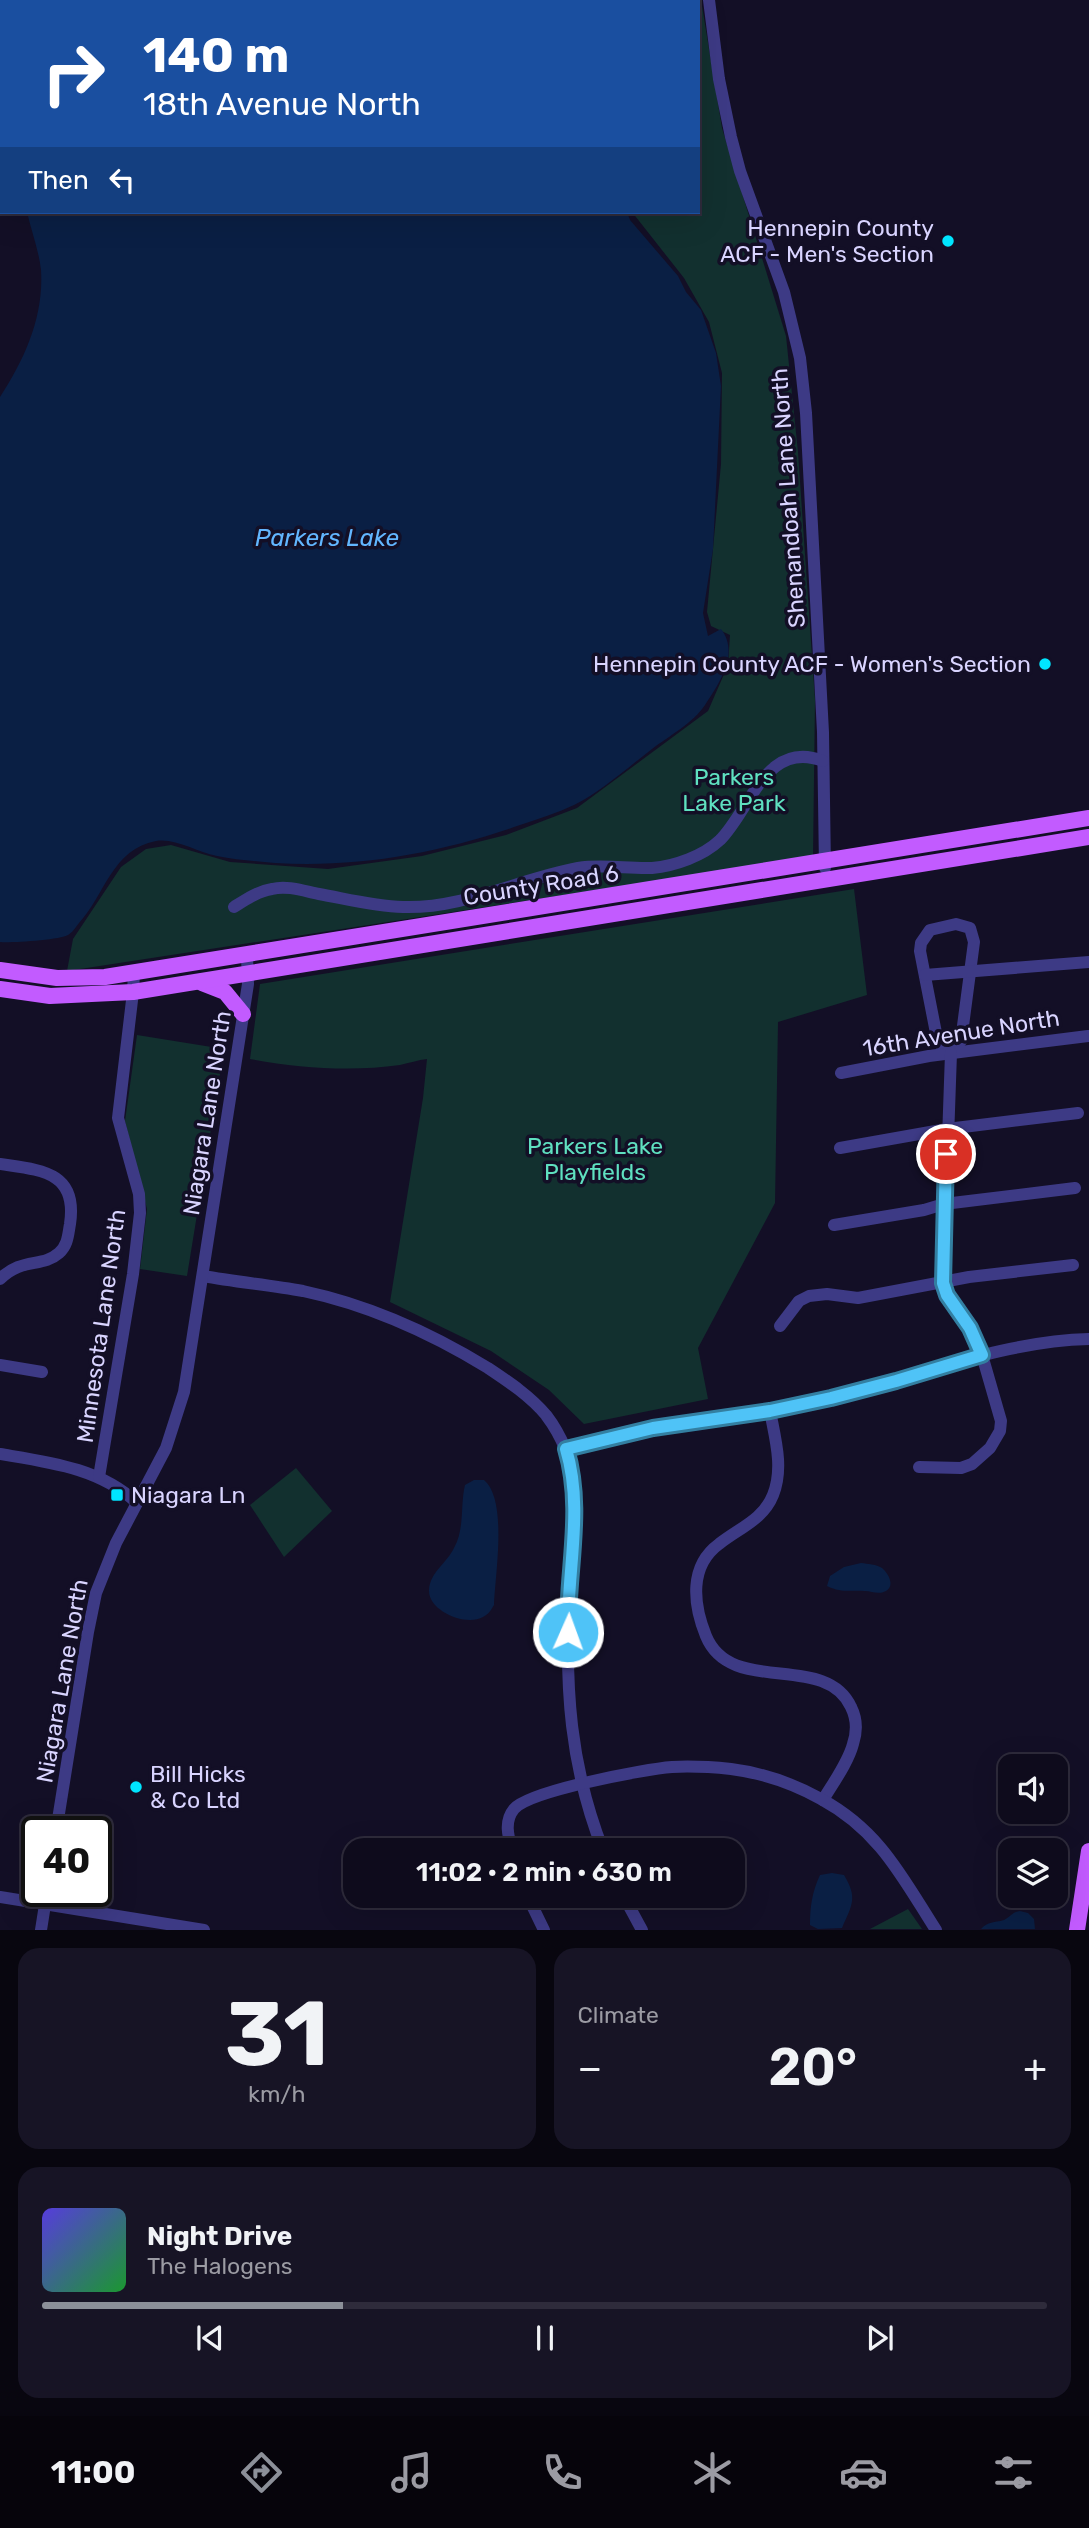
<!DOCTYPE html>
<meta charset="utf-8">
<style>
body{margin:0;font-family:Rubik,sans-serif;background:#171425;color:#f1f3f6;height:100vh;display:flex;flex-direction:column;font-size:26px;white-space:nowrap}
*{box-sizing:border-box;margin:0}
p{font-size:23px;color:#9b9ba3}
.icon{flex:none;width:38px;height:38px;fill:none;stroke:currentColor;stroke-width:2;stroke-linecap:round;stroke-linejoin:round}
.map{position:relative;height:1930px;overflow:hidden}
.panel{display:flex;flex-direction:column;gap:18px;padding:18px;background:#08060f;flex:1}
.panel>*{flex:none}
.hud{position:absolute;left:0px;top:0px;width:700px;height:214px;box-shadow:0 7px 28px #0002,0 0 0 2px #2e2b3b;background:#1a4fa0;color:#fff;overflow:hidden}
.fabs{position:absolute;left:998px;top:1754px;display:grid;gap:14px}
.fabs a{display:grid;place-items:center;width:70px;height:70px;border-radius:14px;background:#0e0b1c;box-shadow:0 7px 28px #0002,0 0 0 2px #2e2b3b;font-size:35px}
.speed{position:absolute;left:21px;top:1816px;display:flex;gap:14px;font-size:35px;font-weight:700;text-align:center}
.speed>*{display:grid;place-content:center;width:91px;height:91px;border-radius:50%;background:#0e0b1c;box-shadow:0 7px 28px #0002,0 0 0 2px #2e2b3b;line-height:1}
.speed .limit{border:4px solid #111;border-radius:10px;background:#fff;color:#111}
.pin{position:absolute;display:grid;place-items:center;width:60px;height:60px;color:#fff;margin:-30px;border:4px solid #fff;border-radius:50%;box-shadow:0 2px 7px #0007}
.me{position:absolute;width:77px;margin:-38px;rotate:2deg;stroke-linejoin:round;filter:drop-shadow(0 0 5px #0008)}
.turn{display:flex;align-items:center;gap:24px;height:147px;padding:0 28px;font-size:32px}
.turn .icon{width:91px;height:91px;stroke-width:2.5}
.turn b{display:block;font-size:49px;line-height:60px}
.then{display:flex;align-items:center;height:66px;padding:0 28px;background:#0003;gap:14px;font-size:26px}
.big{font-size:52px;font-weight:600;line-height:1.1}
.panel .tile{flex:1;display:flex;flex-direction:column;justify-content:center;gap:10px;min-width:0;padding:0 24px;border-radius:21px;background:#171425}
.panel .dial{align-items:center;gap:0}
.dial b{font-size:91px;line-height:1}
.song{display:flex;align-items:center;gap:21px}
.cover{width:84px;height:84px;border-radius:10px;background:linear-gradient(135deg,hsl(250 70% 55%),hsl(130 70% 35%))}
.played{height:7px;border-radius:4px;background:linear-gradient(90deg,#8c9099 30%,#2e2b3b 30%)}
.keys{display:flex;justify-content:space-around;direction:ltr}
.heat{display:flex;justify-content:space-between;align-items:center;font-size:38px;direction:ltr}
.panel .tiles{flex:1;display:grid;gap:18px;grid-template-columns:1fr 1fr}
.tile:last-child{grid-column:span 2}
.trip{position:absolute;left:343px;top:1838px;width:402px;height:70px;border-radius:21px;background:#0e0b1c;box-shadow:0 7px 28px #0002,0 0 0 2px #2e2b3b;font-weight:600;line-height:70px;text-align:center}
.dock{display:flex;height:112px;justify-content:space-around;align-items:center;background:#06040b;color:#9b9ba3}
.dock .icon{width:49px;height:49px}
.dock .on{color:#8c9099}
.dock b{font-size:32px;color:#f1f3f6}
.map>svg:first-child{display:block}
.green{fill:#12302f}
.water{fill:#0a1f44}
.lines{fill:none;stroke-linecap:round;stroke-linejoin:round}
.minor{stroke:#3d3a85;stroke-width:12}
.major{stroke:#c25bff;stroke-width:16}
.route-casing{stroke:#337fa1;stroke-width:18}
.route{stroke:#4fc3f7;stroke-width:12}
.poi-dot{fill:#00e5ff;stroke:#130f26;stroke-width:2.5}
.labels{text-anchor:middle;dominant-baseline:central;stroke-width:7;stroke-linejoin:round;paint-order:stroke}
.poi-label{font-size:23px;fill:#d9d4ff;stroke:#130f26;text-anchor:end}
.street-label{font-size:23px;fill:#d9d4ff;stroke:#130f26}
.park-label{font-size:23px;fill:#5fe0c0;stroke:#130f26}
.water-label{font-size:24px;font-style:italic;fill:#62b6ff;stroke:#130f26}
</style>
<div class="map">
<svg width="1089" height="1930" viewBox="0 0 1089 1930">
<rect width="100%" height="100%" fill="#130f26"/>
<g class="green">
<polygon points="564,0 701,0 722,128 786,336 798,452 815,700 813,857 67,971 73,939 121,867 146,849 171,845 230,862 328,869 422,856 506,835 577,808 708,711 728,665 730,635 711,626 707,612 721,464 722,373 709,322 684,278 632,212 698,212 698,2"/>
<path d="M854 889 867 995 778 1022 775 1203 698 1348 708 1399 584 1424 549 1390 491 1351 390 1302 423 1098 427 1059C418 1060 409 1063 400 1065 351 1072 298 1068 250 1059L260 984Z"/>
<polygon points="137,1035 224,1049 187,1276 140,1269 147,1209 125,1121"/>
<polygon points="296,1468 332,1511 284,1557 250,1505"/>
<polygon points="908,1909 922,1929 870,1929"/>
</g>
<g class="water">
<polygon points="66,0 565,0 566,2 65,2"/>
<path d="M27 212H627L630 220 678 276 686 292 701 310 716 353 721 386 713 549 703 613 708 636 721 629C740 653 719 684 705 705 693 723 669 736 652 749 627 768 602 791 574 805 557 813 538 819 520 825 441 853 358 868 275 863 255 861 236 860 217 856 196 852 176 838 156 841 112 849 105 895 79 923 76 927 72 933 68 935 60 940 10 943 0 942V397C25 359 44 316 41 270 39 251 31 230 27 212Z"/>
<path d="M474 1480H484C508 1500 495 1575 494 1605 491 1610 489 1614 483 1617 466 1627 428 1611 429 1590 430 1572 447 1563 454 1548 465 1528 460 1506 465 1485Z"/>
<path d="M861 1563C868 1564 876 1564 882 1568 889 1574 895 1586 886 1591 878 1595 872 1591 865 1591 850 1590 841 1593 827 1586L830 1576 844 1567Z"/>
<path d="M832 1873 844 1875C858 1898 852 1905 842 1928L818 1929 810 1925C810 1907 812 1892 820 1875Z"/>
<path d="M1020 1911 1028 1913 1034 1919 1035 1929H981C988 1921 994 1923 1004 1920 1011 1917 1012 1912 1020 1911Z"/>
</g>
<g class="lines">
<g class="minor">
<polyline points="709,0 719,79 731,137 740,171 784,292 800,358 806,413 823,732 825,868"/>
<path d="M234 907C245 900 258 891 272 889 287 885 304 891 319 894 347 899 374 906 403 907 463 909 519 879 578 868 603 864 628 869 652 868 675 866 703 856 720 840 751 809 766 739 823 761"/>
<polygon points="956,924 970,928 974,942 961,1041 951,1053 944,1050 937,1038 920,951 921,943 930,930"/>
<polyline points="925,975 1089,962"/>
<polyline points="841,1073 929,1056 1088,1036"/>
<polyline points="840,1148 947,1129 1078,1113"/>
<path d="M0 1164C40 1170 78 1171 70 1224 68 1235 68 1245 59 1253 42 1268 22 1257 0 1279"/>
<polyline points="834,1225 924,1210 944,1204 1075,1188"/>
<path d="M203 1276C236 1282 270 1285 303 1291 369 1305 431 1333 488 1368 509 1382 530 1396 546 1415 562 1436 572 1462 575 1488 578 1525 571 1563 569 1599 565 1688 570 1766 603 1850"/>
<polyline points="780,1326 799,1301 809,1296 827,1294 858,1298 969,1277 1073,1265"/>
<polyline points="0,1365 42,1372"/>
<path d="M770 1411C775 1438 784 1468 773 1495 763 1520 739 1528 719 1544 689 1566 693 1604 706 1636 731 1697 825 1651 851 1707 857 1719 857 1732 853 1744 848 1763 833 1783 823 1800"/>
<path d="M566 1449C653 1426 743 1419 831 1398 917 1378 1000 1341 1089 1339"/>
<path d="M0 1454C48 1462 100 1468 137 1503"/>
<polyline points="919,1467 961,1468 972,1464 990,1448 1000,1431 1001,1421 982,1355 970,1328 947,1295 943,1283 951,1053"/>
<polyline points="99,1477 133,1274 140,1213 139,1194 118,1118 133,992 134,973"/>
<polyline points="56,1832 88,1632 96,1593 116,1543 166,1448 184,1392 248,984 247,956"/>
<path d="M512 1850C508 1836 504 1821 514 1809 529 1791 645 1769 672 1767 691 1766 711 1767 731 1769 762 1773 794 1784 821 1799 880 1831 902 1877 936 1930"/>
<polyline points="527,1895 544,1930"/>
<polyline points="623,1895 642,1930"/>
<polyline points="0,1897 204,1930"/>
<polyline points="41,1930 47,1892"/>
</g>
<g class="major">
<polyline points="0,970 57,978 105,977 1089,818"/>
<polyline points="202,983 225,992 243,1014"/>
<polyline points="0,989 50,996 133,992 1089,837"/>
<polyline points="1077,1930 1089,1851"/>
</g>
</g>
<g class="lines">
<defs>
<path id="route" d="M568 1632C567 1570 584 1509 566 1449L653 1428 770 1411 831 1398 896 1381 982 1355 970 1328 947 1295 943 1283 946 1154"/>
</defs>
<use href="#route" class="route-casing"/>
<use href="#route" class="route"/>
</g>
<g class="poi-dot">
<circle cx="948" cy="241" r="7"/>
<circle cx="1045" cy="664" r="7"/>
<rect x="110" y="1488" width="14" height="14" rx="3.5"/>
<circle cx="136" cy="1787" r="7"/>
</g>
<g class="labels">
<g class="poi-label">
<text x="934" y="228">Hennepin County<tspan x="934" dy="26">ACF - Men's Section</tspan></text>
<text x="1031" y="664">Hennepin County ACF - Women's Section</text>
<text x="131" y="1495" text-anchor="start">Niagara Ln</text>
<text x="150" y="1774" text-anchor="start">Bill Hicks<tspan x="150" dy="26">&amp; Co Ltd</tspan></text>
</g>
<g class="street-label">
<text transform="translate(788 498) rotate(-94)">Shenandoah Lane North</text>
<text transform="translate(541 885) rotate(-9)">County Road 6</text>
<text transform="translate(961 1033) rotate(-9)">16th Avenue North</text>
<text transform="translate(207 1113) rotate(-81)">Niagara Lane North</text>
<text transform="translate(101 1326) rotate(-82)">Minnesota Lane North</text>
<text transform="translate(62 1681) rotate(-80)">Niagara Lane North</text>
</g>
<g class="park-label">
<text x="734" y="777">Parkers<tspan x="734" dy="26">Lake Park</tspan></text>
<text x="595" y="1146">Parkers Lake<tspan x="595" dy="26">Playfields</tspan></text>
</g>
<g class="water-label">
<text x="327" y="538">Parkers Lake</text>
</g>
</g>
</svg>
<div class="fabs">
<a><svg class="icon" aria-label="sound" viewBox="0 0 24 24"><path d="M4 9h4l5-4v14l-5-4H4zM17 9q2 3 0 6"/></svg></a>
<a><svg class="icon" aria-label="layers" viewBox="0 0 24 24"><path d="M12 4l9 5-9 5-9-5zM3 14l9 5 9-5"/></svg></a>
</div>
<div class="speed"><div class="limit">40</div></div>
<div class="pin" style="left:946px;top:1154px;background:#d93025"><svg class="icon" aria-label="arrive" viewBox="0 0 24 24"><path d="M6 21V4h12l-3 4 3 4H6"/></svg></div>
<svg class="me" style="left:568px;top:1632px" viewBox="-20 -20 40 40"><circle r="17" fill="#4fc3f7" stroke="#fff" stroke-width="3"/><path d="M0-11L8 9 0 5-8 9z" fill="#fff"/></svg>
<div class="trip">11:02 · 2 min · 630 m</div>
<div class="hud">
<div class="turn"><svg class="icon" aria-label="right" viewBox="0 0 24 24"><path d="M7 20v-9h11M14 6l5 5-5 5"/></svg><div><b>140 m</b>18th Avenue North</div></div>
<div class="then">Then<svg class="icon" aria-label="left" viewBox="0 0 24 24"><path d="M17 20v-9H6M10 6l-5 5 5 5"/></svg></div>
</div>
</div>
<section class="panel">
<div class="tiles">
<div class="tile dial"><b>31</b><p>km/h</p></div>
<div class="tile"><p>Climate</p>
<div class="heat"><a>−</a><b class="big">20°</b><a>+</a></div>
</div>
<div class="tile">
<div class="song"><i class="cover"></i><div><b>Night Drive</b><p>The Halogens</p></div></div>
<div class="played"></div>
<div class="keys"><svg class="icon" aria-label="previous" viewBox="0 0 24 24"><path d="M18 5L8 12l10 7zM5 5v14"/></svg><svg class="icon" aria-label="pause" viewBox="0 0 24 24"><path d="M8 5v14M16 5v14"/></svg><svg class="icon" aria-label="next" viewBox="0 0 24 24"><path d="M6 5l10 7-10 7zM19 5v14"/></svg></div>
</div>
</div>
</section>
<nav class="dock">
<b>11:00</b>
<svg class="icon on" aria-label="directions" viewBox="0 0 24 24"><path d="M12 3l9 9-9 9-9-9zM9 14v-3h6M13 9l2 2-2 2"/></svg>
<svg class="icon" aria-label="music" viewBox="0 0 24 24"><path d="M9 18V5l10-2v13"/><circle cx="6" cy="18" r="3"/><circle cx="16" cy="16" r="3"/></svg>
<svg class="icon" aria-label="phone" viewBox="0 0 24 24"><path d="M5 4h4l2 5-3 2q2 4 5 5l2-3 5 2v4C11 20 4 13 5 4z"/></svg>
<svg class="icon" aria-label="climate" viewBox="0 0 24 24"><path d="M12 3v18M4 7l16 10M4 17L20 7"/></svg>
<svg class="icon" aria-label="car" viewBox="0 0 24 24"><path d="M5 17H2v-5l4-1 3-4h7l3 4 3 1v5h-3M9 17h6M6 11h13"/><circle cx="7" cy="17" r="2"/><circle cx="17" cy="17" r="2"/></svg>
<svg class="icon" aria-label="filters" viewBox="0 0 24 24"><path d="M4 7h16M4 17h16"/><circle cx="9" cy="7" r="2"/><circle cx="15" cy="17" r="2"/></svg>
</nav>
